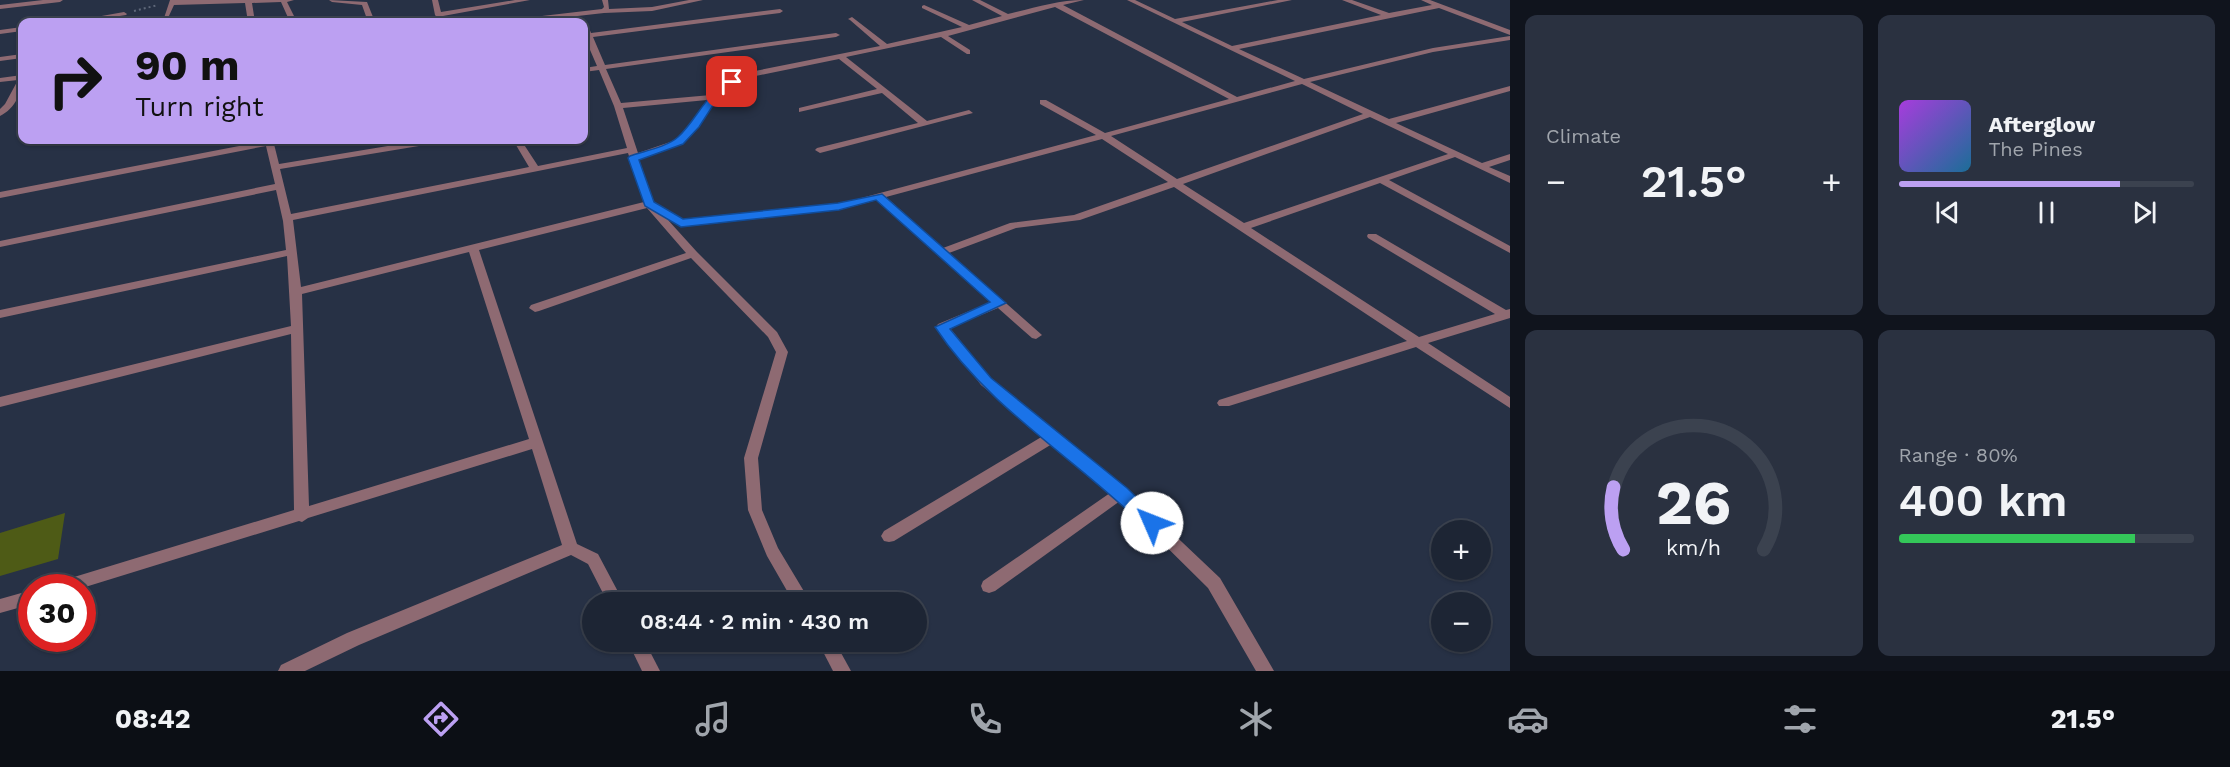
<!DOCTYPE html>
<meta charset="utf-8">
<style>
body{margin:0;font-family:"Work Sans",sans-serif;background:#2a3140;color:#f1f3f6;height:100vh;display:flex;flex-direction:column;font-size:22px;white-space:nowrap}
*{box-sizing:border-box;margin:0}
p{font-size:20px;color:#a0a5ac}
.icon{flex:none;width:33px;height:33px;fill:none;stroke:currentColor;stroke-width:2;stroke-linecap:round;stroke-linejoin:round}
.map{position:relative;flex:1;overflow:hidden}
.panel{display:flex;flex-direction:column;gap:15px;padding:15px;background:#10141d;width:720px}
.panel>*{flex:none}
.top-card{position:absolute;left:18px;top:18px;width:570px;height:126px;border-radius:12px;box-shadow:0 2px 4px #0004,0 0 0 2px #3b424f;background:#bca0f2;color:#111;overflow:hidden}
.buttons{position:absolute;left:1431px;top:520px;display:grid;gap:12px}
.buttons a{display:grid;place-items:center;width:60px;height:60px;border-radius:50%;background:#1d2534;box-shadow:0 2px 4px #0004,0 0 0 2px #3b424f;font-size:30px}
.speed{position:absolute;left:18px;top:574px;display:flex;gap:12px;font-size:30px;font-weight:700;text-align:center}
.speed>*{display:grid;place-content:center;width:78px;height:78px;border-radius:50%;background:#1d2534;box-shadow:0 2px 4px #0004,0 0 0 2px #3b424f;line-height:1}
.speed .limit{border:9px solid #d22;background:#fff;color:#111}
.pin{position:absolute;display:grid;place-items:center;width:51px;height:51px;color:#fff;margin:-26px;border-radius:12px;box-shadow:0 3px 9px #0006}
.me{position:absolute;width:66px;margin:-33px;rotate:314deg;stroke-linejoin:round;filter:drop-shadow(0 0 4px #0008)}
.turn{display:flex;align-items:center;gap:21px;height:126px;padding:0 18px;font-size:27px}
.turn .icon{width:78px;height:78px;stroke-width:2.5}
.turn b{display:block;font-size:42px;line-height:51px}
.big{font-size:45px;font-weight:600;line-height:1.1}
.panel .tile{flex:1;display:flex;flex-direction:column;justify-content:center;gap:9px;min-width:0;padding:0 21px;border-radius:12px;background:#2a3140}
.panel .dial{align-items:center;gap:0}
.dial svg{height:156px;overflow:visible;fill:none;stroke:#3b424f;stroke-width:7;stroke-linecap:round;text-anchor:middle}
.dial text{fill:#f1f3f6;stroke:none}
.song{display:flex;align-items:center;gap:18px}
.cover{width:72px;height:72px;border-radius:9px;background:linear-gradient(135deg,hsl(280 70% 55%),hsl(200 70% 35%))}
.played{height:6px;border-radius:3px;background:linear-gradient(90deg,#bca0f2 75%,#3b424f 75%)}
.keys{display:flex;justify-content:space-around;direction:ltr}
.heat{display:flex;justify-content:space-between;align-items:center;font-size:33px;direction:ltr}
.charge{height:9px;border-radius:4px;background:linear-gradient(90deg,#34c759 80%,#3b424f 0)}
.panel .tiles{flex:1;display:grid;gap:15px;grid-template-columns:repeat(2,1fr)}
.trip{position:absolute;left:582px;top:592px;width:345px;height:60px;border-radius:30px;background:#1d2534;box-shadow:0 2px 4px #0004,0 0 0 2px #3b424f;font-weight:600;line-height:60px;text-align:center}
.menu{display:flex;height:96px;justify-content:space-around;align-items:center;background:#0c0f15;color:#a0a5ac}
.menu .icon{width:42px;height:42px}
.menu .active{color:#bca0f2}
.menu b{font-size:27px;color:#f1f3f6}
main{display:flex;flex:1;min-height:0}
.map>svg:first-child{display:block}
.green{fill:#4e5b16}
.lines{fill:none;stroke-linecap:round;stroke-linejoin:round}
.path{stroke:#5f687a;stroke-width:2;stroke-dasharray:2 3;stroke-linecap:butt}
.minor{fill:#8e6a72;fill-rule:evenodd}
.route{fill:#1a73e8;stroke:#114b97;stroke-width:1.5}
</style>
<main>
<div class="map">
<svg width="1510" height="671" viewBox="0 0 1510 671">
<rect width="100%" height="100%" fill="#273145"/>
<polygon class="green" points="65,513 58,559 0,576 0,533"/>
<g class="lines">
<polyline class="path" points="134,11 158,5"/>
<g class="minor">
<polygon points="43,0 63,0 60,2 0,9 0,5"/>
<polygon points="170,0 294,0 287,2 297,22 290,22 281,2 252,3 255,22 248,22 245,3 174,5 168,18 164,18"/>
<polygon points="329,0 367,2 375,22 368,22 362,5 332,2"/>
<polygon points="432,0 438,0 441,12 515,0 530,0 443,16 447,22 441,22 435,15"/>
<polygon points="602,0 608,0 609,9 652,7 689,0 703,0 652,11 604,13 542,20 539,18 542,16 602,9 604,7"/>
<path d="M972 0H980L1008 14C1034 8 1058 0 1084 0L1063 5 1237 97 1295 81 1127 0H1135L1175 19 1278 0H1292L1182 22 1232 46 1381 15 1342 0H1352L1389 13 1432 5 1421 0H1430L1510 30V35L1439 8 1239 49 1304 79 1433 48 1510 36V40L1433 52 1310 82 1389 119 1510 86V91L1396 123 1482 163 1510 154V160L1489 167 1510 176V183L1455 157 1389 180 1510 246V253L1380 183 1251 228 1419 337 1495 314 1368 238 1367 236 1368 234H1376L1506 310 1510 309V318L1428 343 1510 397V408L1416 347 1229 406H1219L1217 403 1219 400 1407 341 1174 187 1080 220 1016 228 949 253 1042 335 1036 339 1032 338 998 308 950 328 991 379 1126 489 1220 578 1274 671H1256L1208 588 1120 501 995 591 989 593 983 591 981 586 983 581 1110 493 1052 444 894 541 889 542 884 541 881 536 884 531 1043 436 981 385 936 327 938 324 991 302 877 200 839 210 681 226 668 220 697 252 777 332 788 352 758 458 762 510 778 548 811 603H794L767 556 748 510 744 458 776 352 768 337 691 258 539 311 535 312 529 308 531 305 686 253 647 208 479 250 577 544 598 554 624 603H608L588 564 571 555 359 645 305 671H278L281 665 347 633 562 545 532 449 308 518 302 522 299 521 82 588H53L55 583 61 581 294 510 291 334 0 407V397L291 326 287 256 0 318V310L286 250 283 221 276 190 0 247V241L275 184 266 146 0 198V192L265 141V140H273L279 164 424 140H441L437 143 280 169 291 214 529 167 513 140H521L538 166 627 148 614 106 599 70 584 72V68L597 66 584 36V23H587L591 33 780 9 783 11 780 13 593 37 605 65 836 33 840 35 836 37 606 69 621 103 711 95 745 73 880 46 850 20 848 19 852 17 887 44 962 27 922 8V6L924 5 969 25 1002 16ZM1055 7 1229 99 1105 133 1046 100H1040V104L1096 135 839 204 683 220 653 202 639 159 682 144 698 127 716 99 751 77 839 59 877 89 799 108V112L882 93 918 123 817 148 815 150 820 153 973 113 969 110 927 121 846 57 941 37 967 54H970V50L948 36ZM1302 84 1363 114 1177 179 1111 136ZM707 100 692 123 676 140 638 153 623 108ZM1370 117 1448 154 1244 223 1183 184ZM1102 139 1168 182 1074 215 1010 223 943 248 886 197ZM628 153 644 202 301 287 293 220ZM469 252 529 439 309 506 302 294Z"/>
<polygon points="124,12 127,14 126,15 82,22 68,22"/>
<polygon points="22,27 22,31 0,34 0,30"/>
<polygon points="22,54 22,58 0,61 0,57"/>
<path d="M22 75C24 90 15 109 0 116V109L5 104 18 80 0 82V78Z"/>
<polygon points="32,590 32,604 0,613 0,599"/>
<polygon points="628,642 645,642 660,671 642,671"/>
<polygon points="818,642 835,642 851,671 833,671"/>
</g>
</g>
<path class="route" d="M732 80 737 82 735 84 717 99 699 127 683 144 639 160 654 202 683 219 838 203 882 194 1006 303 950 329 991 378 1127 488 1158 518 1161 523 1158 528H1146C1078 460 989 409 935 327L990 302 876 200 839 210 681 227 645 206 628 158 630 156C644 151 667 147 678 137 697 120 707 90 732 80Z"/>
</svg>
<div class="buttons">
<a>+</a>
<a>−</a>
</div>
<div class="speed"><div class="limit">30</div></div>
<div class="pin" style="left:732px;top:82px;background:#d93025"><svg class="icon" aria-label="arrive" viewBox="0 0 24 24"><path d="M6 21V4h12l-3 4 3 4H6"/></svg></div>
<svg class="me" style="left:1152px;top:523px" viewBox="-20 -20 40 40"><circle r="19" fill="#fff"/><path d="M0-13L10 11 0 6-10 11z" fill="#1a73e8"/></svg>
<div class="trip">08:44 · 2 min · 430 m</div>
<div class="top-card">
<div class="turn"><svg class="icon" aria-label="right" viewBox="0 0 24 24"><path d="M7 20v-9h11M14 6l5 5-5 5"/></svg><div><b>90 m</b>Turn right</div></div>
</div>
</div>
<section class="panel">
<div class="tiles">
<div class="tile"><p>Climate</p>
<div class="heat"><a>−</a><b class="big">21.5°</b><a>+</a></div>
</div>
<div class="tile">
<div class="song"><i class="cover"></i><div><b>Afterglow</b><p>The Pines</p></div></div>
<div class="played"></div>
<div class="keys"><svg class="icon" aria-label="previous" viewBox="0 0 24 24"><path d="M18 5L8 12l10 7zM5 5v14"/></svg><svg class="icon" aria-label="pause" viewBox="0 0 24 24"><path d="M8 5v14M16 5v14"/></svg><svg class="icon" aria-label="next" viewBox="0 0 24 24"><path d="M6 5l10 7-10 7zM19 5v14"/></svg></div>
</div>
<div class="tile dial"><svg viewBox="0 0 100 80">
<path d="M14 69A42 42 0 1 1 86 69"/>
<path d="M14 69A42 42 0 0 1 9 37" stroke="#bca0f2"/>
<text x="50" y="56" font-size="32" font-weight="700">26</text>
<text x="50" y="72" font-size="11">km/h</text>
</svg></div>
<div class="tile"><p>Range · 80%</p><b class="big">400 km</b><div class="charge"></div></div>
</div>
</section>
</main>
<nav class="menu">
<b>08:42</b>
<svg class="icon active" aria-label="directions" viewBox="0 0 24 24"><path d="M12 3l9 9-9 9-9-9zM9 14v-3h6M13 9l2 2-2 2"/></svg>
<svg class="icon" aria-label="music" viewBox="0 0 24 24"><path d="M9 18V5l10-2v13"/><circle cx="6" cy="18" r="3"/><circle cx="16" cy="16" r="3"/></svg>
<svg class="icon" aria-label="phone" viewBox="0 0 24 24"><path d="M5 4h4l2 5-3 2q2 4 5 5l2-3 5 2v4C11 20 4 13 5 4z"/></svg>
<svg class="icon" aria-label="climate" viewBox="0 0 24 24"><path d="M12 3v18M4 7l16 10M4 17L20 7"/></svg>
<svg class="icon" aria-label="car" viewBox="0 0 24 24"><path d="M5 17H2v-5l4-1 3-4h7l3 4 3 1v5h-3M9 17h6M6 11h13"/><circle cx="7" cy="17" r="2"/><circle cx="17" cy="17" r="2"/></svg>
<svg class="icon" aria-label="filters" viewBox="0 0 24 24"><path d="M4 7h16M4 17h16"/><circle cx="9" cy="7" r="2"/><circle cx="15" cy="17" r="2"/></svg>
<b>21.5°</b>
</nav>
